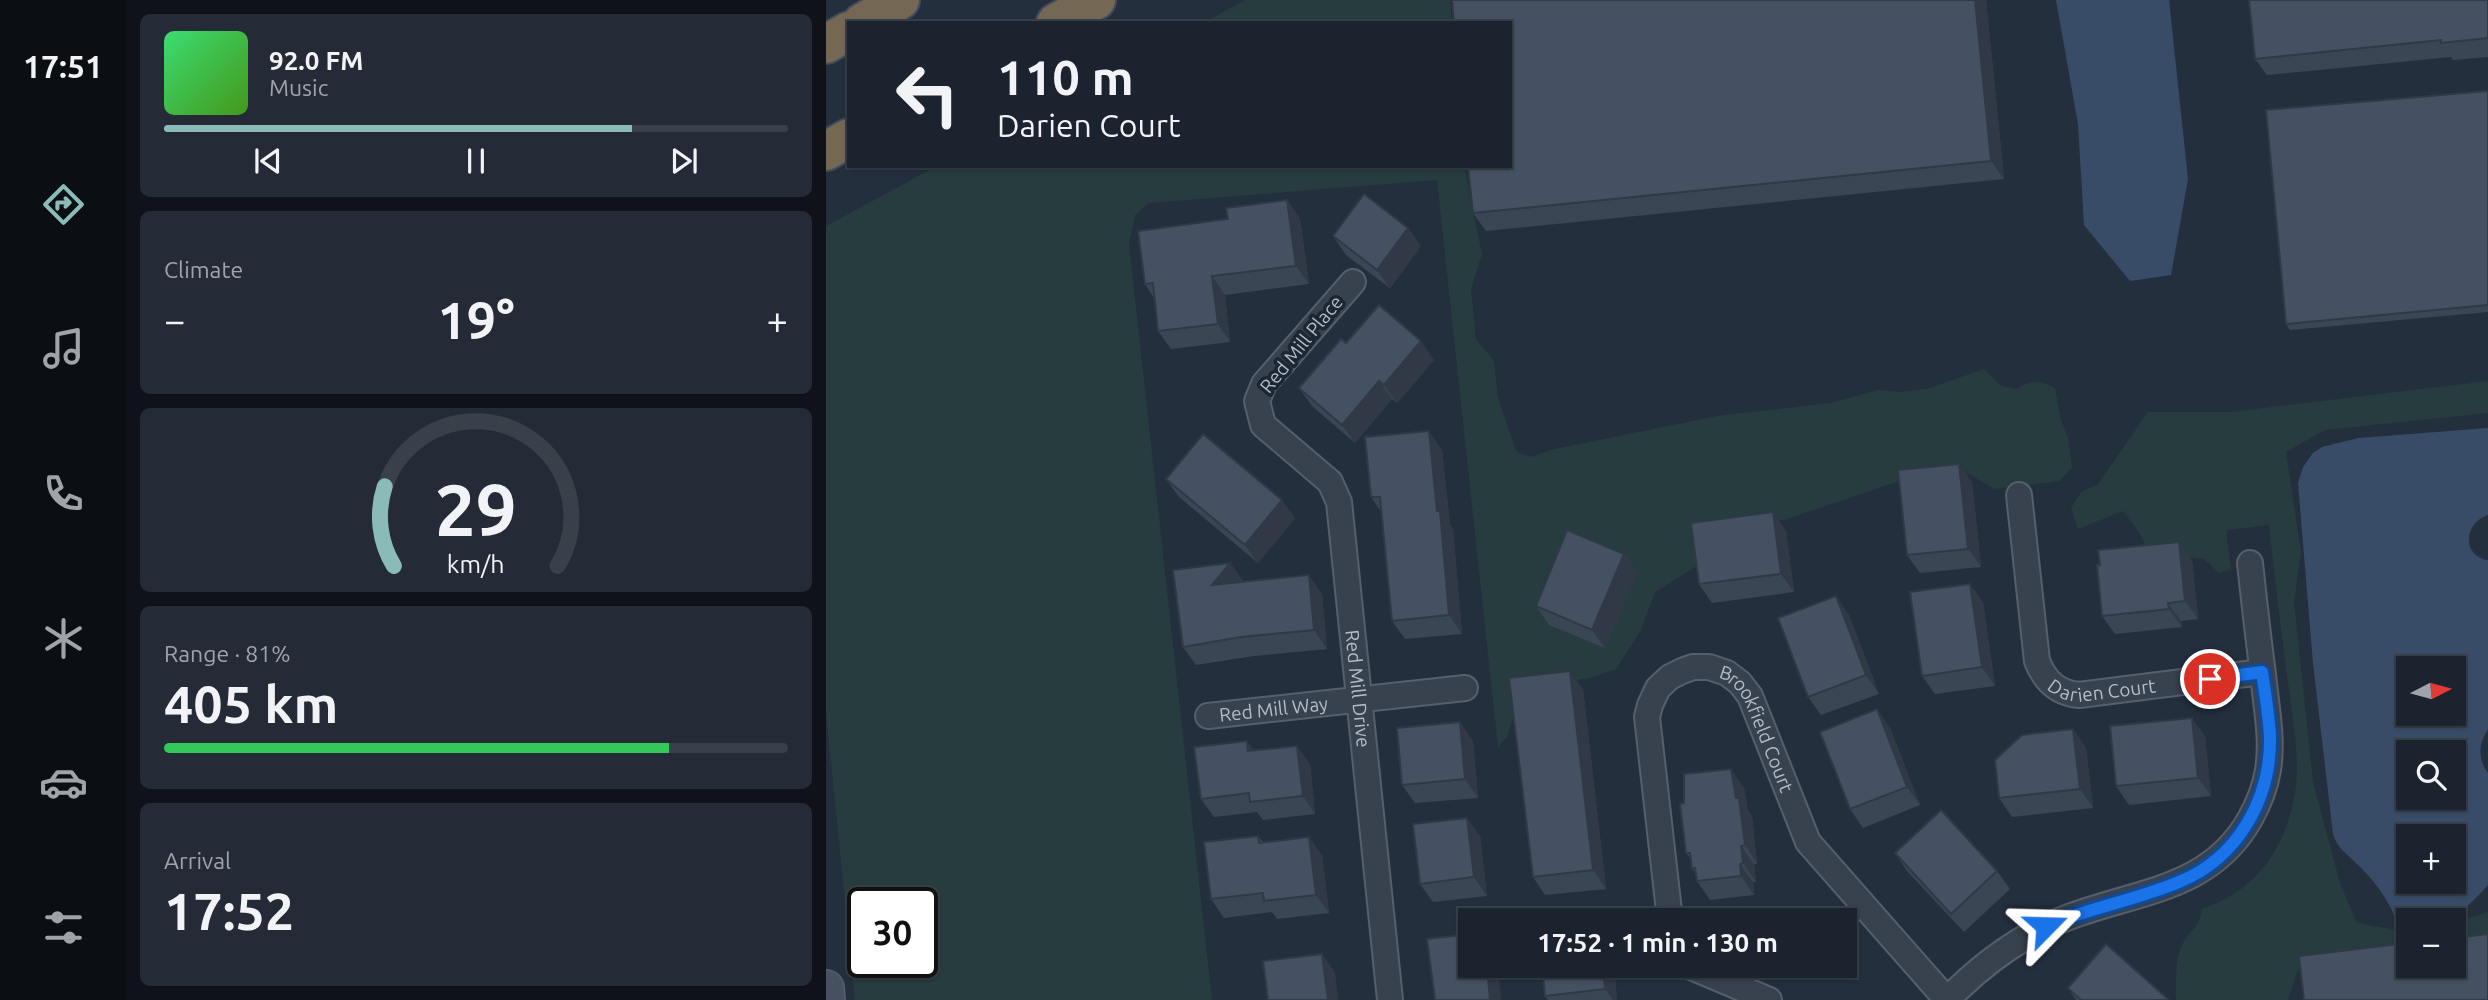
<!DOCTYPE html>
<meta charset="utf-8">
<style>
body{margin:0;font-family:Ubuntu,sans-serif;background:#242b36;color:#f1f3f6;height:100vh;display:flex;flex-direction:column;font-size:26px;white-space:nowrap}
*{box-sizing:border-box;margin:0}
p{font-size:23px;color:#a0a4aa}
.icon{flex:none;width:38px;height:38px;fill:none;stroke:currentColor;stroke-width:2;stroke-linecap:round;stroke-linejoin:round}
.map{position:relative;flex:1;overflow:hidden}
.panel{display:flex;flex-direction:column;gap:14px;padding:14px;background:#0f1319;width:700px}
.panel>*{flex:none}
.top-card{position:absolute;left:21px;top:21px;width:665px;height:147px;border-radius:0px;box-shadow:0 2px 5px #0004,0 0 0 2px #39404a;background:#1b232e;color:#f1f3f6;overflow:hidden}
.needle{width:46px;rotate:84deg}
.buttons{position:absolute;left:1570px;top:656px;display:grid;gap:14px}
.buttons a{display:grid;place-items:center;width:70px;height:70px;border-radius:0px;background:#1b232e;box-shadow:0 2px 5px #0004,0 0 0 2px #39404a;font-size:35px}
.speed{position:absolute;left:21px;top:887px;display:flex;gap:14px;font-size:35px;font-weight:700;text-align:center}
.speed>*{display:grid;place-content:center;width:91px;height:91px;border-radius:50%;background:#1b232e;box-shadow:0 2px 5px #0004,0 0 0 2px #39404a;line-height:1}
.speed .limit{border:4px solid #111;border-radius:10px;background:#fff;color:#111}
.pin{position:absolute;display:grid;place-items:center;width:60px;height:60px;color:#fff;margin:-30px;border:4px solid #fff;border-radius:50%;box-shadow:0 2px 7px #0007}
.me{position:absolute;width:77px;margin:-38px;rotate:68deg;stroke-linejoin:round;filter:drop-shadow(0 0 5px #0008)}
.turn{display:flex;align-items:center;gap:24px;height:147px;padding:0 35px;font-size:32px}
.turn .icon{width:91px;height:91px;stroke-width:2.5}
.turn b{display:block;font-size:49px;line-height:60px}
.big{font-size:52px;font-weight:700;line-height:1.1}
.panel .widget{flex:1;display:flex;flex-direction:column;justify-content:center;gap:10px;min-width:0;padding:0 24px;border-radius:10px;background:#242b36}
.panel .dial{align-items:center;gap:0}
.dial svg{height:182px;overflow:visible;fill:none;stroke:#39404a;stroke-width:7;stroke-linecap:round;text-anchor:middle}
.dial text{fill:#f1f3f6;stroke:none}
.song{display:flex;align-items:center;gap:21px}
.cover{width:84px;height:84px;border-radius:10px;background:linear-gradient(135deg,hsl(140 70% 55%),hsl(100 70% 35%))}
.played{height:7px;border-radius:4px;background:linear-gradient(90deg,#8bbbb9 75%,#39404a 75%)}
.keys{display:flex;justify-content:space-around;direction:ltr}
.heat{display:flex;justify-content:space-between;align-items:center;font-size:38px;direction:ltr}
.charge{height:10px;border-radius:5px;background:linear-gradient(90deg,#34c759 81%,#39404a 0)}
.trip{position:absolute;left:632px;top:908px;width:399px;height:70px;border-radius:0px;background:#1b232e;box-shadow:0 2px 5px #0004,0 0 0 2px #39404a;font-weight:700;line-height:70px;text-align:center}
main{display:flex;flex:1;min-height:0}
.tab-bar{display:flex;flex-direction:column;width:126px;justify-content:space-around;align-items:center;background:#0b0e12;color:#a0a4aa}
.tab-bar .icon{width:49px;height:49px}
.tab-bar .active{color:#8bbbb9}
.tab-bar b{font-size:32px;color:#f1f3f6}
.map>svg:first-child{display:block}
.green{fill:#263c3f;fill-rule:evenodd}
.water{fill:#394c67;fill-rule:evenodd}
.lines{fill:none;stroke-linecap:round;stroke-linejoin:round}
.minor-casing{stroke:#565f6c;stroke-width:28}
.secondary-casing{stroke:#565f6c;stroke-width:38}
.motorway-casing{stroke:#434c59;stroke-width:42}
.minor{stroke:#38414e;stroke-width:24}
.secondary{stroke:#465061;stroke-width:35}
.motorway{stroke:#746855;stroke-width:38}
.wall{fill:#3b4654}
.shaded-wall{fill:#303945}
.building{fill:#455162;stroke:#303945;stroke-width:2}
.route-casing{stroke:#114b97;stroke-width:18}
.route{stroke:#1a73e8;stroke-width:12}
.labels{text-anchor:middle;dominant-baseline:central;stroke-width:7;stroke-linejoin:round;paint-order:stroke}
.street-label{font-size:19px;fill:#b4bcc9;stroke:#1d2633}
</style>
<main>
<nav class="tab-bar">
<b>17:51</b>
<svg class="icon active" aria-label="directions" viewBox="0 0 24 24"><path d="M12 3l9 9-9 9-9-9zM9 14v-3h6M13 9l2 2-2 2"/></svg>
<svg class="icon" aria-label="music" viewBox="0 0 24 24"><path d="M9 18V5l10-2v13"/><circle cx="6" cy="18" r="3"/><circle cx="16" cy="16" r="3"/></svg>
<svg class="icon" aria-label="phone" viewBox="0 0 24 24"><path d="M5 4h4l2 5-3 2q2 4 5 5l2-3 5 2v4C11 20 4 13 5 4z"/></svg>
<svg class="icon" aria-label="climate" viewBox="0 0 24 24"><path d="M12 3v18M4 7l16 10M4 17L20 7"/></svg>
<svg class="icon" aria-label="car" viewBox="0 0 24 24"><path d="M5 17H2v-5l4-1 3-4h7l3 4 3 1v5h-3M9 17h6M6 11h13"/><circle cx="7" cy="17" r="2"/><circle cx="17" cy="17" r="2"/></svg>
<svg class="icon" aria-label="filters" viewBox="0 0 24 24"><path d="M4 7h16M4 17h16"/><circle cx="9" cy="7" r="2"/><circle cx="15" cy="17" r="2"/></svg>
</nav>
<section class="panel">
<div class="widget">
<div class="song"><i class="cover"></i><div><b>92.0 FM</b><p>Music</p></div></div>
<div class="played"></div>
<div class="keys"><svg class="icon" aria-label="previous" viewBox="0 0 24 24"><path d="M18 5L8 12l10 7zM5 5v14"/></svg><svg class="icon" aria-label="pause" viewBox="0 0 24 24"><path d="M8 5v14M16 5v14"/></svg><svg class="icon" aria-label="next" viewBox="0 0 24 24"><path d="M6 5l10 7-10 7zM19 5v14"/></svg></div>
</div>
<div class="widget"><p>Climate</p>
<div class="heat"><a>−</a><b class="big">19°</b><a>+</a></div>
</div>
<div class="widget dial"><svg viewBox="0 0 100 80">
<path d="M14 69A42 42 0 1 1 86 69"/>
<path d="M14 69A42 42 0 0 1 10 34" stroke="#8bbbb9"/>
<text x="50" y="56" font-size="32" font-weight="700">29</text>
<text x="50" y="72" font-size="11">km/h</text>
</svg></div>
<div class="widget"><p>Range · 81%</p><b class="big">405 km</b><div class="charge"></div></div>
<div class="widget"><p>Arrival</p><b class="big">17:52</b></div>
</section>
<div class="map">
<svg width="1662" height="1000" viewBox="0 0 1662 1000">
<rect width="100%" height="100%" fill="#242f3e"/>
<g class="green">
<polygon points="419,0 624,0 626,23 377,23"/>
<path d="M111 166H638L656 254 645 289 650 339 668 361 672 398 690 451 705 457 724 450 891 416 1005 403 1052 390 1074 392 1101 389 1158 369 1175 386 1190 389C1204 380 1214 380 1229 388L1235 421 1242 437 1246 468 1233 481 1169 489 1130 467 1082 478 958 520 889 528 871 566 829 592 814 632 790 669 764 678 716 685 691 706 681 737 672 747 611 180 323 203 309 215 303 244 386 1000H29L0 712V226ZM37 903H96V962H37Z"/>
<path d="M1662 381V413L1499 430 1460 452 1475 552 1468 602 1487 782 1514 883 1531 923 1582 932V958L1472 970 1462 1000H1350C1350 985 1349 956 1357 943 1365 928 1372 930 1376 909 1437 889 1467 836 1471 774 1472 744 1464 699 1460 668 1454 620 1448 573 1443 525L1400 530 1405 569 1393 573 1378 559 1323 551 1312 531 1297 511 1252 529 1245 508 1255 492 1272 484 1322 412H1405Z"/>
<polygon points="1662,912 1662,946 1628,954 1628,923"/>
</g>
<g class="water">
<polygon points="1230,0 1343,0 1362,179 1345,275 1304,281 1258,225 1252,124"/>
<path d="M1662 428V515C1636 524 1637 557 1662 560V730C1652 743 1652 760 1662 773V885C1634 917 1624 920 1582 920V925L1569 918C1563 899 1545 877 1531 864 1521 854 1511 848 1507 834L1487 663 1472 483 1477 467 1487 453 1496 447 1533 438ZM1582 668H1628V714H1582ZM1582 752H1628V798H1582ZM1582 836H1628V882H1582Z"/>
</g>
<g class="lines">
<defs>
<g id="minor">
<path id="s1" d="M527 282 438 384 431 401 437 425 504 482 513 502 564 1000"/>
<path id="s2" d="M1193 495 1211 661C1219 681 1231 693 1253 695L1436 672"/>
<path id="s3" d="M382 716 639 688"/>
<path id="s4" d="M844 920 821 717 824 705 832 688 844 677 856 671 867 667H883L901 673 914 683 924 696 982 842 1121 1000"/>
<polyline points="863,966 943,1000"/>
<path d="M1121 1000C1155 965 1196 934 1243 917 1311 891 1384 890 1424 819 1433 803 1439 788 1442 770 1447 738 1440 706 1437 674 1432 637 1428 600 1424 563"/>
</g>
<polyline id="secondary" points="0,988 1,1000"/>
<g id="motorway">
<polyline points="36,23 74,0"/>
<polyline points="230,23 270,0"/>
<polyline points="0,44 23,31"/>
<polyline points="0,151 23,138"/>
</g>
</defs>
<use href="#minor" class="minor-casing"/>
<use href="#secondary" class="secondary-casing"/>
<use href="#motorway" class="motorway-casing"/>
<use href="#minor" class="minor"/>
<use href="#secondary" class="secondary"/>
<use href="#motorway" class="motorway"/>
</g>
<g class="wall">
<polygon points="1160,0 1178,179 660,231 647,213"/>
<polygon points="1662,0 1662,57 1627,60 1625,57 1441,75 1429,59"/>
<polygon points="1662,91 1662,312 1464,330 1460,324"/>
<polygon points="461,200 474,219 483,284 399,295 404,342 345,349 332,331 328,298 319,284 402,219"/>
<polygon points="582,228 595,246 564,288 520,255 507,236"/>
<polygon points="520,343 608,360 571,403 566,399 529,443 486,406 473,388"/>
<polygon points="616,450 624,525 627,529 636,634 579,639 566,621 556,513 545,497"/>
<polygon points="340,479 469,518 432,563 353,497"/>
<polygon points="1146,482 1155,567 1094,573 1081,555"/>
<polygon points="960,531 968,592 886,603 873,584"/>
<polygon points="798,554 811,572 779,648 723,625 710,606"/>
<polygon points="1366,560 1372,619 1355,621 1356,627 1289,634 1276,616"/>
<polygon points="404,563 417,581 416,582 496,594 501,649 428,656 370,665 357,647"/>
<polygon points="1157,602 1169,686 1109,694 1096,676"/>
<polygon points="1023,615 1053,694 995,715 982,697"/>
<polygon points="757,689 780,889 719,895 707,877"/>
<polygon points="1064,728 1094,805 1037,828 1024,809"/>
<polygon points="1247,729 1260,748 1267,808 1186,817 1173,798"/>
<polygon points="1379,736 1385,796 1303,805 1290,786"/>
<polygon points="647,741 652,798 589,803 576,785"/>
<polygon points="428,751 484,764 489,814 437,820 431,812 388,817 375,799"/>
<polygon points="918,788 922,811 926,816 931,864 928,864 930,882 927,882 928,895 884,900 871,881 870,874 866,869 865,859 860,853"/>
<polygon points="432,836 437,842 496,855 503,913 451,919 446,912 398,918 385,899"/>
<polygon points="654,836 661,896 607,902 594,884"/>
<polygon points="1069,853 1171,871 1184,889 1138,932 1081,871"/>
<polygon points="788,966 791,1000 722,1000 719,996"/>
<polygon points="1242,988 1343,1000 1250,1000"/>
</g>
<g class="shaded-wall">
<polygon points="1149,0 1160,0 1178,179 1165,161"/>
<polygon points="461,200 474,219 483,284 470,266"/>
<polygon points="582,228 595,246 564,288 551,270"/>
<polygon points="386,276 399,295 404,342 392,324"/>
<polygon points="595,341 608,360 571,403 558,385"/>
<polygon points="553,381 566,399 529,443 516,425"/>
<polygon points="603,431 616,450 624,525 627,529 636,634 623,615"/>
<polygon points="1133,464 1146,482 1155,567 1142,549"/>
<polygon points="456,500 469,518 432,563 419,545"/>
<polygon points="947,512 960,531 968,592 955,574"/>
<polygon points="1353,542 1366,560 1372,619 1359,601"/>
<polygon points="798,554 811,572 779,648 766,630"/>
<polygon points="404,563 417,581 399,603 386,585"/>
<polygon points="483,575 496,594 501,649 488,630"/>
<polygon points="1144,584 1157,602 1169,686 1156,667"/>
<polygon points="1010,596 1023,615 1053,694 1040,675"/>
<polygon points="1342,603 1355,621 1356,627 1343,609"/>
<polygon points="744,671 757,689 780,889 767,870"/>
<polygon points="1051,709 1064,728 1094,805 1081,787"/>
<polygon points="1366,718 1379,736 1385,796 1372,778"/>
<polygon points="634,722 647,741 652,798 639,779"/>
<polygon points="1247,729 1260,748 1267,808 1254,789"/>
<polygon points="421,741 434,759 422,751"/>
<polygon points="471,746 484,764 489,814 477,796"/>
<polygon points="905,769 918,788 922,811 926,816 931,864 919,845"/>
<polygon points="641,818 654,836 661,896 648,877"/>
<polygon points="483,837 496,855 503,913 490,895"/>
<polygon points="915,846 928,864 930,882 917,863"/>
<polygon points="914,864 927,882 928,895 915,876"/>
<polygon points="770,907 780,920 772,920"/>
<polygon points="496,954 509,972 512,1000 502,1000"/>
<polygon points="661,966 672,966 675,1000 664,1000"/>
<polygon points="777,966 788,966 791,1000 787,1000 779,989"/>
</g>
<g class="building">
<polygon points="626,0 1149,0 1165,161 647,213 642,166 684,166 684,23 628,23"/>
<polygon points="1423,0 1662,0 1662,38 1615,43 1615,40 1429,59"/>
<polygon points="1662,91 1662,305 1460,324 1440,110"/>
<polygon points="538,194 582,228 551,270 507,236"/>
<polygon points="461,200 470,266 386,276 392,324 332,331 327,283 319,284 312,231 402,219 400,208"/>
<polygon points="553,305 595,341 558,385 553,381 516,425 473,388 515,339 520,343"/>
<polygon points="603,431 611,511 614,511 623,615 566,621 554,497 545,497 539,437"/>
<polygon points="377,434 456,500 419,545 340,479"/>
<polygon points="1133,464 1142,549 1081,555 1072,470"/>
<polygon points="947,512 955,574 873,584 865,523"/>
<polygon points="741,530 798,554 766,630 710,606"/>
<polygon points="1353,542 1359,601 1342,603 1343,609 1276,616 1271,565 1274,565 1272,550"/>
<polygon points="404,563 386,585 483,575 488,630 415,637 357,647 347,570"/>
<polygon points="1144,584 1156,667 1096,676 1084,592"/>
<polygon points="1010,596 1040,675 982,697 952,618"/>
<polygon points="744,671 767,870 707,877 683,678"/>
<polygon points="1051,709 1081,787 1024,809 994,732"/>
<polygon points="1366,718 1372,778 1290,786 1284,726"/>
<polygon points="634,722 639,779 576,785 571,728"/>
<polygon points="1247,729 1254,789 1173,798 1169,760 1196,735"/>
<polygon points="421,741 422,751 471,746 477,796 424,802 423,793 375,799 368,747"/>
<polygon points="905,769 910,798 913,798 919,845 915,846 917,863 914,864 915,876 871,881 869,868 866,869 864,853 860,853 854,804 858,803 858,774"/>
<polygon points="1115,810 1171,871 1125,914 1069,853"/>
<polygon points="641,818 648,877 594,884 587,824"/>
<polygon points="432,836 433,843 483,837 490,895 438,901 437,893 385,899 378,842"/>
<polygon points="770,907 772,920 711,920 710,914"/>
<polygon points="644,934 644,966 661,966 664,1000 609,1000 601,939"/>
<polygon points="1662,934 1662,1000 1478,1000 1473,956 1582,943 1582,966 1628,966 1628,938"/>
<polygon points="1280,944 1342,999 1341,1000 1255,1000 1242,988"/>
<polygon points="496,954 502,1000 442,1000 437,961"/>
<polygon points="716,966 777,966 779,989 719,996"/>
</g>
<g class="lines">
<defs>
<path id="route" d="M1220 926C1263 908 1310 900 1353 882 1412 858 1445 799 1444 737 1443 715 1439 693 1436 672L1384 679"/>
</defs>
<use href="#route" class="route-casing"/>
<use href="#route" class="route"/>
</g>
<g class="labels">
<g class="street-label">
<text transform="translate(475 344) rotate(-51)">Red Mill Place</text>
<text stroke="none"><textPath href="#s2" startOffset="247">Darien Court</textPath></text>
<text stroke="none"><textPath href="#s1" startOffset="476">Red Mill Drive</textPath></text>
<text stroke="none"><textPath href="#s3" startOffset="66">Red Mill Way</textPath></text>
<text stroke="none"><textPath href="#s4" startOffset="376">Brookfield Court</textPath></text>
</g>
</g>
</svg>
<div class="buttons">
<a><svg class="needle" viewBox="-14 -14 28 28"><path d="M0-13l5 13h-10z" fill="#e53935"/><path d="M0 13l5-13h-10z" fill="#a0a4aa"/></svg></a>
<a><svg class="icon" aria-label="search" viewBox="0 0 24 24"><circle cx="10" cy="10" r="6"/><path d="M15 15l6 6"/></svg></a>
<a>+</a>
<a>−</a>
</div>
<div class="speed"><div class="limit">30</div></div>
<div class="pin" style="left:1384px;top:679px;background:#d93025"><svg class="icon" aria-label="arrive" viewBox="0 0 24 24"><path d="M6 21V4h12l-3 4 3 4H6"/></svg></div>
<svg class="me" style="left:1220px;top:926px" viewBox="-20 -20 40 40"><path d="M0-17L14 15 0 8-14 15z" fill="#1a73e8" stroke="#fff" stroke-width="4"/></svg>
<div class="trip">17:52 · 1 min · 130 m</div>
<div class="top-card">
<div class="turn"><svg class="icon" aria-label="left" viewBox="0 0 24 24"><path d="M17 20v-9H6M10 6l-5 5 5 5"/></svg><div><b>110 m</b>Darien Court</div></div>
</div>
</div>
</main>
